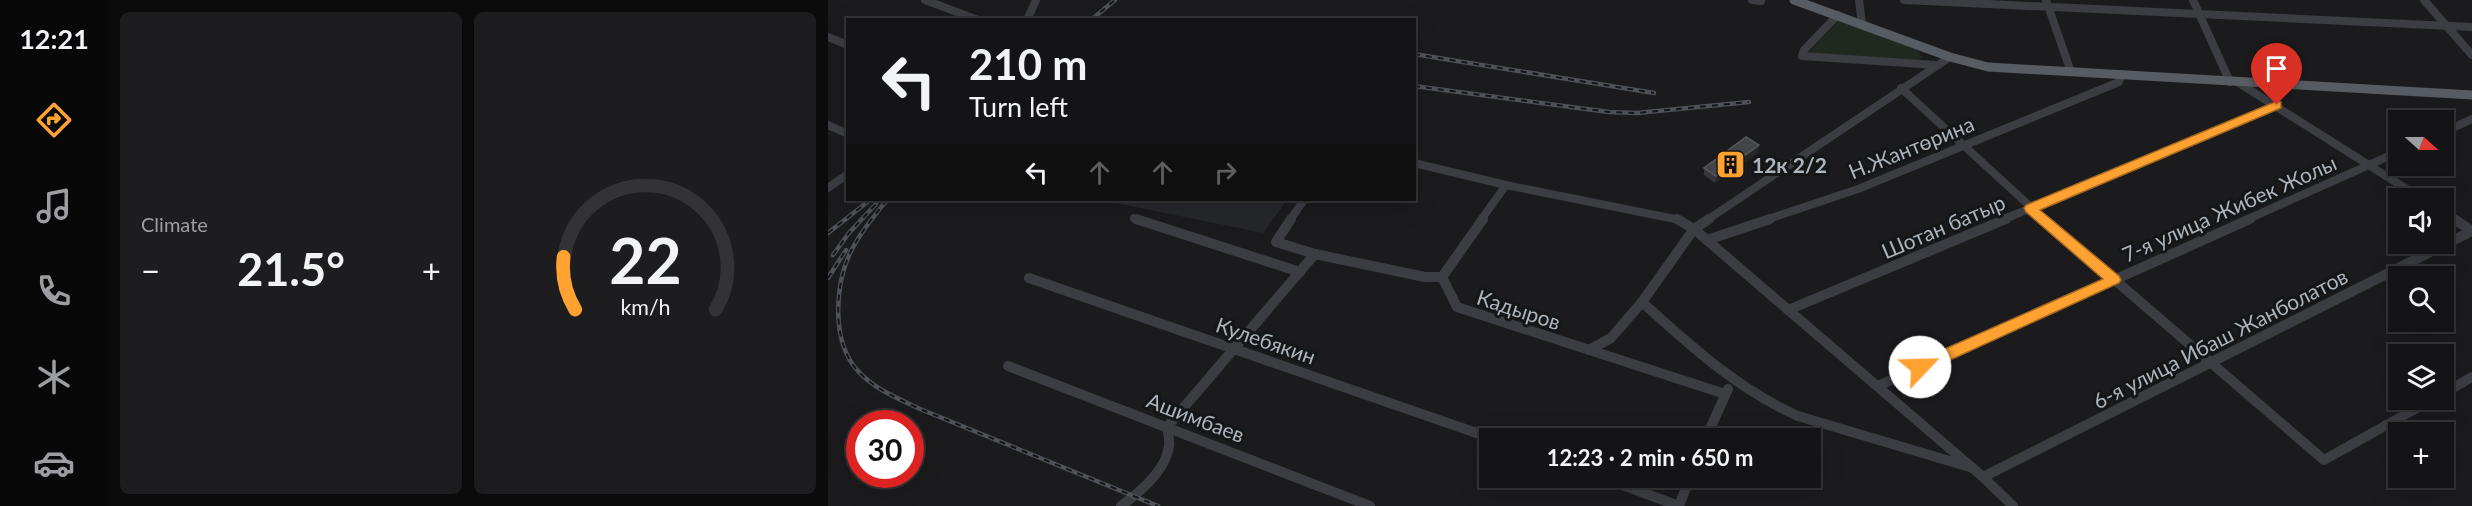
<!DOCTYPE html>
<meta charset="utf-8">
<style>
body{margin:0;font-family:Lato,sans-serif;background:#1d1d1f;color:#f1f3f6;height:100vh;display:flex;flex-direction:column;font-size:22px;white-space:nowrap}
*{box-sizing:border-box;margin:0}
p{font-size:20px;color:#9d9ea1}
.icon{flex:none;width:33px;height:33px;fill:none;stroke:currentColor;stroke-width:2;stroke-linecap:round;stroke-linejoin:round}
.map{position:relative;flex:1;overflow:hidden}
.drawer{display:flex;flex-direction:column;gap:12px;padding:12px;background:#0b0b0c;width:720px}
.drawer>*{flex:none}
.top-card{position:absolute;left:18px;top:18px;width:570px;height:183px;border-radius:0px;box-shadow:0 6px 24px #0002,0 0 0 2px #333335;background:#141416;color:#f1f3f6;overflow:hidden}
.needle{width:39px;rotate:111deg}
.buttons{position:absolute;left:1560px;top:110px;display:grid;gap:12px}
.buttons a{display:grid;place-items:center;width:66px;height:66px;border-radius:0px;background:#141416;box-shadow:0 6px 24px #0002,0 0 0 2px #333335;font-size:30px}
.speed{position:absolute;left:18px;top:410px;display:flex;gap:12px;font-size:30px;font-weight:700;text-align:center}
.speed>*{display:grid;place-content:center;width:78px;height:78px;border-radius:50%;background:#141416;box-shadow:0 6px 24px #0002,0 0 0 2px #333335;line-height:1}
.speed .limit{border:9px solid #d22;background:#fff;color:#111}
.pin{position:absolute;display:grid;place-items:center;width:51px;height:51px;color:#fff;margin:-62px -26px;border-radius:50% 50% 50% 0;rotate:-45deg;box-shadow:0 0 6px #0007}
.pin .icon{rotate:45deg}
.me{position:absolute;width:66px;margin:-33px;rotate:66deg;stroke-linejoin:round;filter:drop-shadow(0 0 4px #0008)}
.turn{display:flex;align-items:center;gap:21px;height:126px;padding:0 24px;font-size:27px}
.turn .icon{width:78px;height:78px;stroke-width:2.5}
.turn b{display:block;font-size:42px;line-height:51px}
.lanes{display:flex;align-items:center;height:57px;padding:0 24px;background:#0003;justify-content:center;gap:30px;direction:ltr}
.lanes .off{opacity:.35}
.big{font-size:45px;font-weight:700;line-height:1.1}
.drawer .tile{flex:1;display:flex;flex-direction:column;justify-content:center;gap:9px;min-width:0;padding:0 21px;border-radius:9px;background:#1d1d1f}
.drawer .dial{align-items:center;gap:0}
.dial svg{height:156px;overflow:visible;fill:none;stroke:#333335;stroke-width:7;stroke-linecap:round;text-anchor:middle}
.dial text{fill:#f1f3f6;stroke:none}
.heat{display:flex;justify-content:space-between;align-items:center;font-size:33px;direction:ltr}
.drawer .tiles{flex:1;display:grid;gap:12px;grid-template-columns:repeat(2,1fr)}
.trip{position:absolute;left:651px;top:428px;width:342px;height:60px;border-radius:0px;background:#141416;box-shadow:0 6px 24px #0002,0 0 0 2px #333335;font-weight:700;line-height:60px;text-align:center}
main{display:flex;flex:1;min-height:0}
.dock{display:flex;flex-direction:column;width:108px;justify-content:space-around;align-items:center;background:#080809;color:#9d9ea1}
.dock .icon{width:42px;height:42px}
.dock .on{color:#ffa231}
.dock b{font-size:27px;color:#f1f3f6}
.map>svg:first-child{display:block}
.built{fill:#26272a}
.green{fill:#202920}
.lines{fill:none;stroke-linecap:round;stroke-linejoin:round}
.minor-far1{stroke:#3b3d43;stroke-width:8}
.minor{stroke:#3b3d43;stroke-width:10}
.major{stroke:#575b62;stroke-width:9}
.rail-casing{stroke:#4e5258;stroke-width:4.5}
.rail{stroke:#151618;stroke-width:2;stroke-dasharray:6;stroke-linecap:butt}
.wall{fill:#37373b}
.shaded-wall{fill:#262629}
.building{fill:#434549;stroke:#54565b;stroke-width:1.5}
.route{fill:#ffa231;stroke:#a66920;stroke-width:1.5}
.labels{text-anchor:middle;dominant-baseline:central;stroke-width:6;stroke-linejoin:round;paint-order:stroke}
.street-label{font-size:21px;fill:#acb4bd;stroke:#151618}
.poi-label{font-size:21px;font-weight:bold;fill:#acb4bd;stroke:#151618;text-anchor:start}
</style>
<main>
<nav class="dock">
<b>12:21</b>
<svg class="icon on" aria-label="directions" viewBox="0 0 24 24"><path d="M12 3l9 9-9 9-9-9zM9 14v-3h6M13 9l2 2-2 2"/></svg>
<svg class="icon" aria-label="music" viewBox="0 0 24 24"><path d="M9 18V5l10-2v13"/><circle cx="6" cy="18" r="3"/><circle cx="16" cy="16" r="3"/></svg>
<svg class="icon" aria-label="phone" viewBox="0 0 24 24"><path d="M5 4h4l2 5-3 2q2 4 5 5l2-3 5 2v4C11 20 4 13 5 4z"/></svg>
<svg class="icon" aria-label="climate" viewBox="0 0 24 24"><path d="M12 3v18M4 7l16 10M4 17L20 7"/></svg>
<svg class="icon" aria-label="car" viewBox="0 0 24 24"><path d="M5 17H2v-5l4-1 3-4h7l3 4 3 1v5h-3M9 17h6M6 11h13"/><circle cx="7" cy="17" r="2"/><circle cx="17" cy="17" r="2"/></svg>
</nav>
<section class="drawer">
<div class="tiles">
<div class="tile"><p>Climate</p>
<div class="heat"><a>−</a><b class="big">21.5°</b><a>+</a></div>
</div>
<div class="tile dial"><svg viewBox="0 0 100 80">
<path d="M14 69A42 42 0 1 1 86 69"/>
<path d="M14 69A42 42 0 0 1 8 42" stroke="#ffa231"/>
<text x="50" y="56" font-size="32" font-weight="700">22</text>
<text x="50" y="72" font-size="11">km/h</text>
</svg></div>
</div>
</section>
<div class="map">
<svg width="1644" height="506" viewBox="0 0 1644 506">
<rect width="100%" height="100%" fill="#1b1b1d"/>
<polygon class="built" points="292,200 459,200 435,233 288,203"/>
<polygon class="green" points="1012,20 1087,49 1094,57 1089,61 979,54"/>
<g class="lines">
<g class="minor-far1">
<polyline points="97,0 150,20"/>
<polyline points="924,0 933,1"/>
<polyline points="1031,0 1034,24"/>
<polyline points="1076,0 1644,27"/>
<polyline points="1218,0 1243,72"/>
<polyline points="1365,0 1402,82"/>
<polyline points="1596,0 1644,55"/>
<polyline points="1010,15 976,50 974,56 1108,65"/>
<polyline points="199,20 208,0"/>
<polyline points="0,37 20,45"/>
<polyline points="1411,83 1593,198"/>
<polyline points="1073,88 1217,220"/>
<polyline points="0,125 20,134"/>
<polyline points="1616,132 1644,119"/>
<polyline points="586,163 678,185"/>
<polyline points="0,188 20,174"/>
<polyline points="1616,212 1628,220"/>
<polyline points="306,218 313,220"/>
<polyline points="462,220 476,200"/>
<polyline points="653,220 678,185 852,220"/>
<polyline points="879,220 1122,57"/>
<polyline points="937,220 1030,189 1291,82 1294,75"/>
<polyline points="1174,220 1449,105"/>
<polyline points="1418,220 1570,152"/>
</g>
<g class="minor">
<polyline points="308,219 472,272"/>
<polyline points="463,219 448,242 487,254 597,277 614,277 629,307 897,394"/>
<polyline points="849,219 866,229 1155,477 1185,506"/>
<path d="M881 219 866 229 814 302C863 346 909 389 970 416L1145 468"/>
<polyline points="1216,219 1496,460 1605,399"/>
<polyline points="1626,219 1644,231"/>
<polyline points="879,240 942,219"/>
<polyline points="614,277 655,219"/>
<polyline points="201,278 663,438"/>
<polyline points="960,310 1178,219"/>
<polyline points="761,350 783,338 814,302"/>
<polyline points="180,366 542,506"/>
<polyline points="1050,386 1422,219"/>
<polyline points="1616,393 1644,377"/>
<polyline points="878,438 900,389"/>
<polyline points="773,477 851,506"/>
<polyline points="1155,477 1644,231"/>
<path d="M293 506C311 493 338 470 341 446 342 440 340 433 339 427L487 254"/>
<polyline points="851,506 862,477"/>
</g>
<polyline class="major" points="966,0 1122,57 1160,67 1644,95"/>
<defs>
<g id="rail">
<polyline points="263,20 287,0"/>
<polyline points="586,54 826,93"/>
<polyline points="586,86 781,112 809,113 921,102"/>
<path d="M59 200C46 216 32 233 22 253 7 286 3 342 30 371 46 389 71 399 92 409L330 506"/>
<polyline points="0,233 42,200"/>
<polyline points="5,255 21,233 48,204"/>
<polyline points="0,278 18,250"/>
</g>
</defs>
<use href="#rail" class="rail-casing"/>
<use href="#rail" class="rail"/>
</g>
<polygon class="wall" points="930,153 887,183 876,175 876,168"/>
<polygon class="shaded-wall" points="931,145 930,153 887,183 888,176"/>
<polygon class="building" points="918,137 931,145 888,176 876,168"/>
<polygon class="route" points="1449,101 1453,102 1453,108 1212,210 1291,276 1293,280 1291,283 1098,371 1092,373 1087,371 1085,367 1087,362 1275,279 1198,212 1196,208 1198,205"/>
<defs>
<symbol id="building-square" viewBox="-11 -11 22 22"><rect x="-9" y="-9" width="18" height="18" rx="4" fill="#ffa231" stroke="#151618"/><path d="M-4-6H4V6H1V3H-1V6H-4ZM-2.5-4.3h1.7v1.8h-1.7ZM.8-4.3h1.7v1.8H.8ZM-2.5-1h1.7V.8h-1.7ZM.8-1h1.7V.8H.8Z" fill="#111"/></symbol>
</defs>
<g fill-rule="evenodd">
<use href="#building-square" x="886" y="148" width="33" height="33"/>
</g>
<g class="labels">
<g class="street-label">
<text transform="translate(1083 147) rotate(-22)">Н.Жантөрина</text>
<text transform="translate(1401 208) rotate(-24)">7-я улица Жибек Жолы</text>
<text transform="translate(1115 226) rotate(-23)">Шотан батыр</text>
<text transform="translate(691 309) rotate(18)">Кадыров</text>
<text transform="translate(1392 338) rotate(-27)">6-я улица Ибаш Жанболатов</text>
<text transform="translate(438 340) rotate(19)">Кулебякин</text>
<text transform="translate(368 417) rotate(21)">Ашимбаев</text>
</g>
<g class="poi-label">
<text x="924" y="164">12к 2/2</text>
</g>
</g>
</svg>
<div class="buttons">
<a><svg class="needle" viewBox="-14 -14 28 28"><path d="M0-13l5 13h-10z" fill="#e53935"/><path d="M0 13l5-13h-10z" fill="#9d9ea1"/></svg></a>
<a><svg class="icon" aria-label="sound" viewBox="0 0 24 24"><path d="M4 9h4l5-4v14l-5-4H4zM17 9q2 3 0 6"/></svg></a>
<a><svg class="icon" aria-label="search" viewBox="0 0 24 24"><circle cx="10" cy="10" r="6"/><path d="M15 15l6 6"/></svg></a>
<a><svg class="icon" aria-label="layers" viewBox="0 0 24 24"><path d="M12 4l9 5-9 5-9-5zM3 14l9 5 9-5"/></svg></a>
<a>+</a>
</div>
<div class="speed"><div class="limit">30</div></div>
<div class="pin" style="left:1449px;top:105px;background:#d93025"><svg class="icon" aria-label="arrive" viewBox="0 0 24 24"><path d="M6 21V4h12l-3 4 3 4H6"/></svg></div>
<svg class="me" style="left:1092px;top:367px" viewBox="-20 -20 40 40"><circle r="19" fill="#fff"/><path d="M0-13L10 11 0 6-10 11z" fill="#ffa231"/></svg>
<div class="trip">12:23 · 2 min · 650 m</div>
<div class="top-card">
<div class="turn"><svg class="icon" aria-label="left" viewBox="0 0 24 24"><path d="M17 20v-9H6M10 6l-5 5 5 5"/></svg><div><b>210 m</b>Turn left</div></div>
<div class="lanes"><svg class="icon" aria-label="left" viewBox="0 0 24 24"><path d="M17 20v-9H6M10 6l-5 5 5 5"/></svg><svg class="icon off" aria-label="ahead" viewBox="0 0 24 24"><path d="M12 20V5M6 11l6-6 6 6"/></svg><svg class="icon off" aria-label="ahead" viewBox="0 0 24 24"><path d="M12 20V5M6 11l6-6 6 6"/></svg><svg class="icon off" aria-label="right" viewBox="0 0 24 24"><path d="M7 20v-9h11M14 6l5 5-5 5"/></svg></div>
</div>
</div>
</main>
